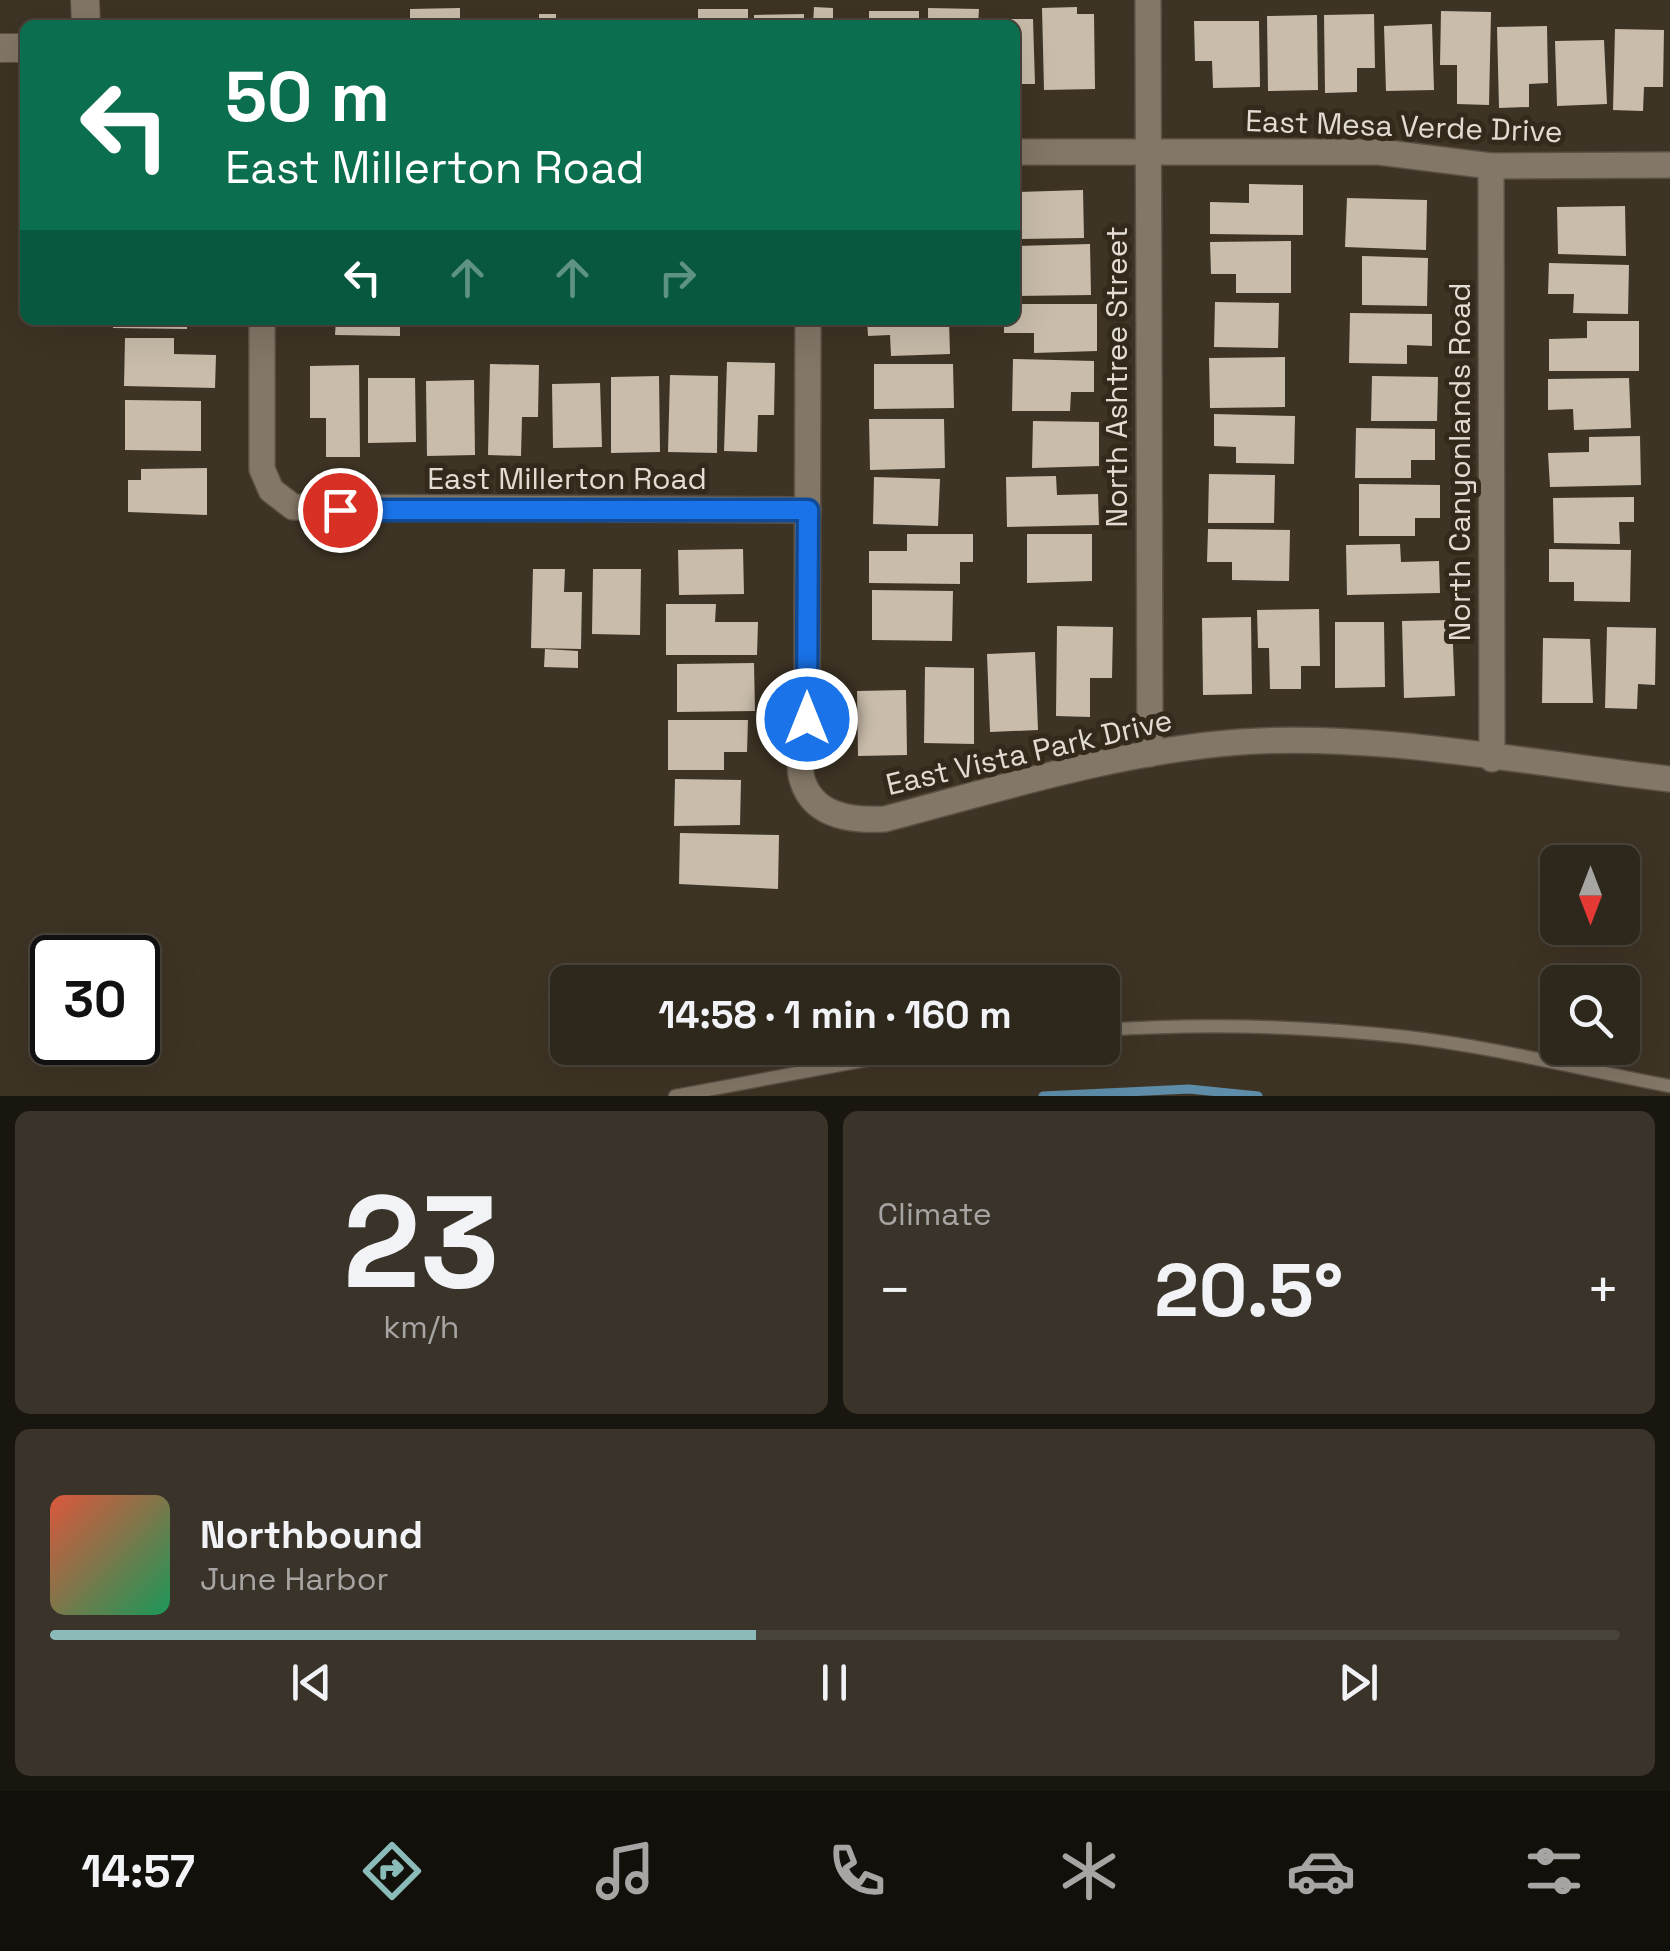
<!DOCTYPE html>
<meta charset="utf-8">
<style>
body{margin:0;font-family:"Space Grotesk",sans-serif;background:#3a3329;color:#f1f3f6;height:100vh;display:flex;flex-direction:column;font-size:38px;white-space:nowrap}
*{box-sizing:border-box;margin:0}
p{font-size:32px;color:#a7a5a3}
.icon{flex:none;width:55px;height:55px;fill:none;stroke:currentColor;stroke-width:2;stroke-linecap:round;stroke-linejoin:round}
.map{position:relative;height:1096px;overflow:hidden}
.drawer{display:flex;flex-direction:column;gap:15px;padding:15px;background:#19150f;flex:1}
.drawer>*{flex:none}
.banner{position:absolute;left:20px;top:20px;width:1000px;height:305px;border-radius:15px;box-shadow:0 10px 40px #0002,0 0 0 2px #49443b;background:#0b6e4f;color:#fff;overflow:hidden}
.needle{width:65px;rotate:180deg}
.tools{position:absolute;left:1540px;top:845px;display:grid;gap:20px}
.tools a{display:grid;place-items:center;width:100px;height:100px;border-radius:15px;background:#2e271c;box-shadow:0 10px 40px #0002,0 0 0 2px #49443b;font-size:50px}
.speed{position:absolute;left:30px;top:935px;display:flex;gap:20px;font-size:50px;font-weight:700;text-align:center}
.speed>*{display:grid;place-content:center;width:130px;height:130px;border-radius:50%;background:#2e271c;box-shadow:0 10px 40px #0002,0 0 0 2px #49443b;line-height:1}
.speed .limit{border:5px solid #111;border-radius:15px;background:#fff;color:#111}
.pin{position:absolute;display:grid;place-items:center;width:85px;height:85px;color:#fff;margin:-42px;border:5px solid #fff;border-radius:50%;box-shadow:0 2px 10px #0007}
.me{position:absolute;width:110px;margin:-55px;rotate:0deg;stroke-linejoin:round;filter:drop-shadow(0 0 8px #0008)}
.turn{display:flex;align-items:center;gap:35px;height:210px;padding:0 40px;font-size:45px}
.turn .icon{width:130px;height:130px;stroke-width:2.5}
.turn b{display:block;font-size:70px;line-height:85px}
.lanes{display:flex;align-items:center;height:95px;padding:0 40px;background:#0003;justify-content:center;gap:50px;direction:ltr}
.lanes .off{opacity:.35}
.big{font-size:75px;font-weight:800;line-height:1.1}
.drawer .card{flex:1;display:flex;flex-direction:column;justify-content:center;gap:15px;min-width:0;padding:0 35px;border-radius:15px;background:#3a3329}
.drawer .dial{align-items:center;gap:0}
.dial b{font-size:130px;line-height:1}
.song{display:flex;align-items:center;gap:30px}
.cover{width:120px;height:120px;border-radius:15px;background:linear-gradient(135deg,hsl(10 70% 55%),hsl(150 70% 35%))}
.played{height:10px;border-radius:5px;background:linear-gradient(90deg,#8bbbb9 45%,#49443b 45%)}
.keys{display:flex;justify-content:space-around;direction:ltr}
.heat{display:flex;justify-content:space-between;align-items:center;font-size:55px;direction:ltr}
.drawer .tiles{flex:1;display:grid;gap:15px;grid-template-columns:1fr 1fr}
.card:last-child{grid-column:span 2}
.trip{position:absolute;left:550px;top:965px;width:570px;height:100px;border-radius:15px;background:#2e271c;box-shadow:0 10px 40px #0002,0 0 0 2px #49443b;font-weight:800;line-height:100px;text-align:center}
.tab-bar{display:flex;height:160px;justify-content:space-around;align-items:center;background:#12100b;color:#a7a5a3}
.tab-bar .icon{width:70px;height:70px}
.tab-bar .selected{color:#8bbbb9}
.tab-bar b{font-size:45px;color:#f1f3f6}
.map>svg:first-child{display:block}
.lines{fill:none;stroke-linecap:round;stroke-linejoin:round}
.stream{stroke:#5d8da9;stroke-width:9}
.building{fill:#c9bcab}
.service-casing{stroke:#5a5145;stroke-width:15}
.minor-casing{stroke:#5a5145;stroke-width:28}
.tertiary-casing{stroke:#5a5145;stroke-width:30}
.service{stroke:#837767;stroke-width:12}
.minor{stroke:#837767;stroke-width:25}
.tertiary{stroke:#837767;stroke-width:28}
.route-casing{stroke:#114b97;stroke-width:25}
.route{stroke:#1a73e8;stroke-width:18}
.labels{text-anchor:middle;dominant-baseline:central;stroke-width:10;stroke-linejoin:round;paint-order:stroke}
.street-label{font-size:30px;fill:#e2dcd3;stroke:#342a1c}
</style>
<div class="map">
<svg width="1670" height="1096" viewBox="0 0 1670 1096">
<rect width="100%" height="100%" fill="#3e3425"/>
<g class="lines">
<polyline class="stream" points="1043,1096 1189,1089 1258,1096"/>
</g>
<g class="building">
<polygon points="814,7 833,8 833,21 842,25 813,25"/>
<polygon points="1077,7 1077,14 1094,14 1095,89 1044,90 1042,8"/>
<polygon points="460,8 460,25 410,25 410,9"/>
<polygon points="928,8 979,9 978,25 928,25"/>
<rect x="698" y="9" width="50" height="16"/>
<rect x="869" y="11" width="50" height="14"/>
<polygon points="1441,11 1491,12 1489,105 1457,104 1457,65 1440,65"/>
<rect x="539" y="14" width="17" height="11"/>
<polygon points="804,14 804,25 754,25 754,15"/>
<polygon points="1374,14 1375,68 1357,68 1357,92 1325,93 1324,15"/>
<polygon points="1317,15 1318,90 1268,91 1267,16"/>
<polygon points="988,19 1033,19 1035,84 1015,84 1015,25 988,25"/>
<polygon points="1194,21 1259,21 1260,87 1213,88 1212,61 1195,61"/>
<polygon points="1432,24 1434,90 1386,91 1384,26"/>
<polygon points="1547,26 1548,83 1529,84 1529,107 1499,108 1497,27"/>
<polygon points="1615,29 1664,30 1663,87 1644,87 1643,111 1613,110"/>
<polygon points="1604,40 1607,104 1557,106 1555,41"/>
<polygon points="1249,184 1303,185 1303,235 1210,234 1210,202 1249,203"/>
<polygon points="1083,190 1084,238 1020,239 1018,192"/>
<polygon points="1347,198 1427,200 1426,250 1345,247"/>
<polygon points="1625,206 1626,256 1558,254 1557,207"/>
<polygon points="1291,241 1291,293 1236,293 1236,274 1211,274 1210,242"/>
<polygon points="1090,244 1091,295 1015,296 1015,246"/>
<polygon points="1362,256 1428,258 1427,306 1362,305"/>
<polygon points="1549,263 1629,265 1628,314 1573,313 1574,294 1548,294"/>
<polygon points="1215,302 1279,303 1278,348 1214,347"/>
<polygon points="1015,304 1097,304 1097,351 1034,353 1034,333 1004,333 1004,320 1015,320"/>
<polygon points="1350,313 1432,314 1432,346 1407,345 1407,364 1349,363"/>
<polygon points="113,320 187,320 187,329 113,328"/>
<polygon points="336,320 400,320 400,336 335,335"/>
<polygon points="867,320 949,320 950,354 891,356 890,335 868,336"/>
<polygon points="1587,321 1639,321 1639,371 1549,371 1549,339 1587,338"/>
<polygon points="125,338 174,338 174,354 216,355 215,388 124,386"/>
<polygon points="1285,357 1285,407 1210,408 1209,358"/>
<polygon points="1013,359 1094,361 1094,392 1071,392 1070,411 1012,411"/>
<polygon points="727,362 775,363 774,415 758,415 757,452 724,451"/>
<polygon points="490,364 539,365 538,417 522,417 521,456 488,455"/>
<polygon points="874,364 953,364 954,408 874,409"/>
<polygon points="359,365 360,457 326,457 326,418 310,418 310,366"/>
<polygon points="670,375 718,376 717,453 668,452"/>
<polygon points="659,376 660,452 611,453 611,377"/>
<polygon points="1372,376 1438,377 1437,421 1371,421"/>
<polygon points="368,378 415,378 416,442 368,443"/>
<polygon points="1629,378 1631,428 1574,430 1573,409 1548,410 1548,379"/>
<polygon points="474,380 475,455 427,456 426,381"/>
<polygon points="600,383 602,447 553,448 552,384"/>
<polygon points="125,400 201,401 201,451 125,450"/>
<polygon points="1214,414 1295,416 1294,464 1236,463 1236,447 1214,446"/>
<polygon points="869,419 944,419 945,468 870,470"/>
<polygon points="1033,421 1099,422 1099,466 1032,468"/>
<polygon points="1356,428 1435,429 1435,460 1411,460 1411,478 1355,478"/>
<polygon points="1640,436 1641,485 1550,487 1548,453 1589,452 1589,437"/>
<polygon points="207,468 207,515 128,512 128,480 141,480 141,469"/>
<polygon points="1209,474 1275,475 1274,523 1208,523"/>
<polygon points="1056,476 1057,495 1098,494 1099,525 1007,527 1006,477"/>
<polygon points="874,477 940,479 938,526 873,524"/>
<polygon points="1359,484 1440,485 1440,518 1415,518 1415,536 1359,536"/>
<polygon points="1634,497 1634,522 1619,522 1620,544 1554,543 1553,498"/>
<polygon points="1208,529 1290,530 1289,581 1232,580 1232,562 1207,562"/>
<polygon points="907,534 973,534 973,562 960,562 960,584 869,583 869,551 907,551"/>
<polygon points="1027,534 1092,534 1092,581 1027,583"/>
<polygon points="1400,544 1401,562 1439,561 1440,593 1347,595 1346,545"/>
<polygon points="743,549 744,594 679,595 678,550"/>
<polygon points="1549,549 1631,550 1630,602 1574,601 1574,582 1549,582"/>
<polygon points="533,569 565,569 564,592 582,592 581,649 531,648"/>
<polygon points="593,569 641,569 640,635 592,634"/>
<polygon points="872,590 953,591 952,641 872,640"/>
<polygon points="666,604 716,604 715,622 758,622 757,655 666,655"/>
<polygon points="1319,609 1320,666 1301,666 1301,689 1270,689 1269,648 1258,648 1257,610"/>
<polygon points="1251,617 1252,694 1203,695 1202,618"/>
<polygon points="1452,620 1455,696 1404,698 1402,621"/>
<polygon points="1335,622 1384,622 1385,687 1335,688"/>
<polygon points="1057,626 1113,627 1112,678 1090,678 1090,717 1056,716"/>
<polygon points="1607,627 1656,628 1655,685 1638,684 1637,709 1605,708"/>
<polygon points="1543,638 1590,639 1593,703 1542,703"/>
<polygon points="545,649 578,651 578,668 544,667"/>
<polygon points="1035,652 1038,730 990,732 987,654"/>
<polygon points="754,663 755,711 677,712 677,664"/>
<polygon points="925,667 974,668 974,744 924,743"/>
<polygon points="906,690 907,755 858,756 857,691"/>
<polygon points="668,720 748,720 747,752 724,752 724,770 668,770"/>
<polygon points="675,779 741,780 740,825 674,826"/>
<polygon points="680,833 779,835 778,889 679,884"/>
</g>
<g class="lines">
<defs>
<g id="service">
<path d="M1102 1030C1204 1023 1306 1026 1407 1037 1495 1047 1583 1070 1670 1086"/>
<polyline points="675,1096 931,1048"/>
</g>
<g id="minor">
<polyline points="1148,0 1150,754"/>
<polyline points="1015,152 1379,152 1491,166 1670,165"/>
<polyline points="1491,166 1492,759"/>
<polyline points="262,320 262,469 271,490 293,507 808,510"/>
<path d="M808 320 807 719C805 735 798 759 801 775 810 816 851 821 885 819 1002 788 1119 751 1240 742 1374 732 1535 764 1670 779"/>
</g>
<g id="tertiary">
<polyline points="85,0 86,25"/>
<polyline points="0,48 25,48"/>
</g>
</defs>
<use href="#service" class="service-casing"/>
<use href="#minor" class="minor-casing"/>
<use href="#tertiary" class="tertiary-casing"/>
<use href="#service" class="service"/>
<use href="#minor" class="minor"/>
<use href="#tertiary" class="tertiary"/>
</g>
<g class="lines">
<defs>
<polyline id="route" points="340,510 808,510 807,719"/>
</defs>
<use href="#route" class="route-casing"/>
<use href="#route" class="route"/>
</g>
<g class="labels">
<g class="street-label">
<text transform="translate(1404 126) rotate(2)">East Mesa Verde Drive</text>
<text transform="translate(1116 377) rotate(-90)">North Ashtree Street</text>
<text transform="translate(1459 462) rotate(-90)">North Canyonlands Road</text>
<text x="567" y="478">East Millerton Road</text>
<text transform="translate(1029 752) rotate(-13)">East Vista Park Drive</text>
</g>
</g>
</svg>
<div class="tools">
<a><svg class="needle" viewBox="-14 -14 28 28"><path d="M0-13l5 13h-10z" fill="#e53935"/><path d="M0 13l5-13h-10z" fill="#a7a5a3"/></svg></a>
<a><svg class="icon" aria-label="search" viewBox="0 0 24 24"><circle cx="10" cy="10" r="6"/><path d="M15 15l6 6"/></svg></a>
</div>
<div class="speed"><div class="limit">30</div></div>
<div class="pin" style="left:340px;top:510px;background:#d93025"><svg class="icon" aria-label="arrive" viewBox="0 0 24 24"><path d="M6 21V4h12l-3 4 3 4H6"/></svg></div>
<svg class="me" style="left:807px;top:719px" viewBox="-20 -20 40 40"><circle r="17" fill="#1a73e8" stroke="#fff" stroke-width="3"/><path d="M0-11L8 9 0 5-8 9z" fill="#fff"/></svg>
<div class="trip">14:58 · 1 min · 160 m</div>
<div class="banner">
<div class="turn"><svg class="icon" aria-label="left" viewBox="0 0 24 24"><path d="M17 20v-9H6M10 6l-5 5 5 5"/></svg><div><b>50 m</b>East Millerton Road</div></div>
<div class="lanes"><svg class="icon" aria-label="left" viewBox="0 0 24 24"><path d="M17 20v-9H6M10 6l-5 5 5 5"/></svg><svg class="icon off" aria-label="ahead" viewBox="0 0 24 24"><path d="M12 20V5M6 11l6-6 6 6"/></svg><svg class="icon off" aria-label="ahead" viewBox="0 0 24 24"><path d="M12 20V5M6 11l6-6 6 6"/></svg><svg class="icon off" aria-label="right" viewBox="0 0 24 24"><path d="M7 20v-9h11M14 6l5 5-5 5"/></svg></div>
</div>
</div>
<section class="drawer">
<div class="tiles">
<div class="card dial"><b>23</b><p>km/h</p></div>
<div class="card"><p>Climate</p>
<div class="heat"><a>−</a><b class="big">20.5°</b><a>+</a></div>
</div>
<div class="card">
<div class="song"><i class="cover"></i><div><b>Northbound</b><p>June Harbor</p></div></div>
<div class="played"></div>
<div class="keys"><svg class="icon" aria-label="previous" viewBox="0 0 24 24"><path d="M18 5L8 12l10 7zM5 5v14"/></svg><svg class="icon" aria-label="pause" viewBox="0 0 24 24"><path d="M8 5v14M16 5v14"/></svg><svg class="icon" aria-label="next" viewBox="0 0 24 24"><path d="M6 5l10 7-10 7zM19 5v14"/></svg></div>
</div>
</div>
</section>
<nav class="tab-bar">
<b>14:57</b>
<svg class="icon selected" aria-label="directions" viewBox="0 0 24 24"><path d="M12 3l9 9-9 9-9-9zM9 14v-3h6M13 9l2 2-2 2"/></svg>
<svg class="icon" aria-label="music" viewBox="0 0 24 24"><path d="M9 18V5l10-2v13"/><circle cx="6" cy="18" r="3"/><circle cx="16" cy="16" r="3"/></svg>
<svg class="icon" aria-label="phone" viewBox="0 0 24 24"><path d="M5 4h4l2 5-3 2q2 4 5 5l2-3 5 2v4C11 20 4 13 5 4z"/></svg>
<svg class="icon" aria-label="climate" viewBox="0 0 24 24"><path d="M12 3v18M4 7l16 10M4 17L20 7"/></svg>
<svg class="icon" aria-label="car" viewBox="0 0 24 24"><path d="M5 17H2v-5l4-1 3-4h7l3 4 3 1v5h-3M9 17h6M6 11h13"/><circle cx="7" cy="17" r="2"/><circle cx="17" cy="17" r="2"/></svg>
<svg class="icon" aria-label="filters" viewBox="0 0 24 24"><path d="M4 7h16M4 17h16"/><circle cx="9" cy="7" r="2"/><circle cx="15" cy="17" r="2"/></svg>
</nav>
